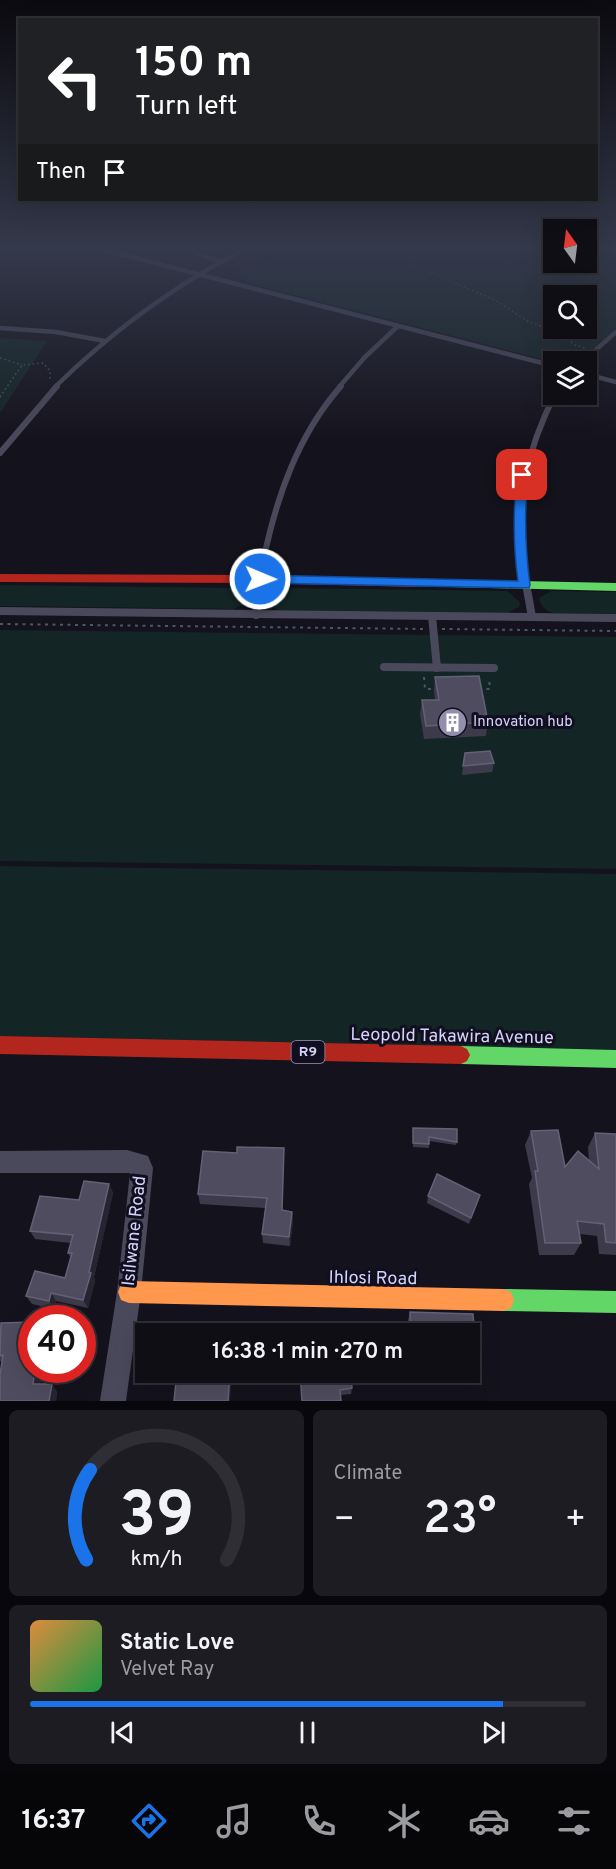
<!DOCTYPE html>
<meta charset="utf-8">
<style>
body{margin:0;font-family:Overpass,sans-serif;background:#1d1c22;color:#f1f3f6;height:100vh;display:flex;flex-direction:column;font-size:22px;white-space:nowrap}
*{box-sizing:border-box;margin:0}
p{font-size:20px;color:#9b9ca0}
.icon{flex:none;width:33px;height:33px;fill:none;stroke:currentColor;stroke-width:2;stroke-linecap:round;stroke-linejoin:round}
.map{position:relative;height:1401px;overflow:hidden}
.details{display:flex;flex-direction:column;gap:9px;padding:9px;background:#08080c;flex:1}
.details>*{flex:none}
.top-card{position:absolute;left:18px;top:18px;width:580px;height:183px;border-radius:0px;box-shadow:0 6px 24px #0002,0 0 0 2px #2f2e34;background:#202124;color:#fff;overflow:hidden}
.needle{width:39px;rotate:346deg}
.buttons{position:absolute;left:543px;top:219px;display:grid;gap:12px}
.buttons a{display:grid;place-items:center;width:54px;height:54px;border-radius:0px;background:#0f0e15;box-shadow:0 6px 24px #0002,0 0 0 2px #2f2e34;font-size:30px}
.speed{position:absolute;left:18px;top:1305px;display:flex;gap:12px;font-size:30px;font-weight:700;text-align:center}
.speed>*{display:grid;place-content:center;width:78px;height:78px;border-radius:50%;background:#0f0e15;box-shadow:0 6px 24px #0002,0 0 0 2px #2f2e34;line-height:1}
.speed .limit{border:9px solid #d22;background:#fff;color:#111}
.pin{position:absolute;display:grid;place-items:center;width:51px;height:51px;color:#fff;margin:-26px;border-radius:12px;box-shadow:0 3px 9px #0006}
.me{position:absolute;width:66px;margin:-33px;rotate:91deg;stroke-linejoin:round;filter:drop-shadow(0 0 4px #0008)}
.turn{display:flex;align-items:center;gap:21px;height:126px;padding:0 18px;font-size:27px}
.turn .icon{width:78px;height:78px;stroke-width:2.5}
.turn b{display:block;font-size:42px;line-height:51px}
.then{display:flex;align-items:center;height:57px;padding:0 18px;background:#0003;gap:12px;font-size:22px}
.big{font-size:45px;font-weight:600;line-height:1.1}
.details .widget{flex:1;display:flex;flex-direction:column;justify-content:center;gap:9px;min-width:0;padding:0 21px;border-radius:9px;background:#1d1c22}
.details .dial{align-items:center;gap:0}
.dial svg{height:156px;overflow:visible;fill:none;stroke:#2f2e34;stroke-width:7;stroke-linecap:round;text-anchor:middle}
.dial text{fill:#f1f3f6;stroke:none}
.song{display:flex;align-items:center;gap:18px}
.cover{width:72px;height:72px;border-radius:9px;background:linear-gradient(135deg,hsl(30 70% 55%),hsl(140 70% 35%))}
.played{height:6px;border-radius:3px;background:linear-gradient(90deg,#1a73e8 85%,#2f2e34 85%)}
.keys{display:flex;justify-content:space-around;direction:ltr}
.heat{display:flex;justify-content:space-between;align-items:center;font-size:33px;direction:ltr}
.details .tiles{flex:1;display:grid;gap:9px;grid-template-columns:1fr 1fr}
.widget:last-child{grid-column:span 2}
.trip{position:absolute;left:135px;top:1323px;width:345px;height:60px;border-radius:0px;background:#0f0e15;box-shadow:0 6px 24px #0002,0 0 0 2px #2f2e34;font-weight:600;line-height:60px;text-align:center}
.menu{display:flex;height:96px;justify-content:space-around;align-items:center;background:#060608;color:#9b9ca0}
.menu .icon{width:42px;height:42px}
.menu .current{color:#1a73e8}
.menu b{font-size:27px;color:#f1f3f6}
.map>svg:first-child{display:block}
.green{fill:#132525;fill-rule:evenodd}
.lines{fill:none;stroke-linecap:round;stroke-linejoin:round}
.path-far1{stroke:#4b5862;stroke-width:1.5;stroke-dasharray:1.5 3;stroke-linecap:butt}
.path{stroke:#4b5862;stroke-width:2;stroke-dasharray:3 4.5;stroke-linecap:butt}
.lane-far2{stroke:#4a495b;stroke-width:4.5}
.lane-far1{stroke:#4a495b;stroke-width:6}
.lane{stroke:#4a495b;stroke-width:8}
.street{fill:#4a495b;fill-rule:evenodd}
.fast{fill:#63d668;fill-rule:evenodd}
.slow{fill:#ff974d;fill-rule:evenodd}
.jam{fill:#b3261e;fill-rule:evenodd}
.wall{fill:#3d3b4b}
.shaded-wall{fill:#262430}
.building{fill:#4e4c5e;stroke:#636176;stroke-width:1.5}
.route{fill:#1a73e8;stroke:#114b97;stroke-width:1.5}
.labels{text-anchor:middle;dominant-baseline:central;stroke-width:6;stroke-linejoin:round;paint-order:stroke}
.shield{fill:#110f1f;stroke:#9a98b8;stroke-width:1.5}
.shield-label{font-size:14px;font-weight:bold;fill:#d4d3fa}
.poi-label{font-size:15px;fill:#d4d3fa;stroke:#110f1f;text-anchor:start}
.near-street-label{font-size:18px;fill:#d4d3fa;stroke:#110f1f}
</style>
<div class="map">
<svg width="616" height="1401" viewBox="0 0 616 1401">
<rect width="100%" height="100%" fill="#14121c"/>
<g class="green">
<path d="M276 247H478L476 249 510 254 527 247H553L554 262H586L587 247H616V329L580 359 553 362 248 283 238 276 240 268 265 261 277 250ZM554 296H586V328H554Z"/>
<polygon points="0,338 47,341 0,413"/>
<polygon points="0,585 240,588 247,593 249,598 247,603 233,609 0,606"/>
<path d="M284 588 507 591 520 602 519 607 507 613 279 610C272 607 269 604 270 596Z"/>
<path d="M551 591 616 592V614L553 613C545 610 541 607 539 598Z"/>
<polygon points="0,630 616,637 616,869 0,861"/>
<polygon points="0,866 616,874 616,1050 0,1036"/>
</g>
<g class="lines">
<g class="path-far1">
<polyline points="395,247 407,253 418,267 495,300 529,322 558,332 575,345 585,348"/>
<polyline points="0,358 22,365"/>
<polyline points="0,397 22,365 43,363 50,371 50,379"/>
</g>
<g class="path">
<polyline points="0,624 424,629"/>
<polyline points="442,629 616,631"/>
<polyline points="424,677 425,689 434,689"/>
<polyline points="479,689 490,689 489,679"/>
</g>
<g class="lane-far2">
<polyline points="93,247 554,366"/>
<polyline points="182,247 220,262"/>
<polyline points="0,328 56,332 105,341"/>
<polyline points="582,362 616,332"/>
<polyline points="586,374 616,382"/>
<path d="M55 387C113 330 176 284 249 247"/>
<polyline points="339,387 365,357 398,326"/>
</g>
<g class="lane-far1">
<polyline points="0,453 57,386"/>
<path d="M263 562C276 499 297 436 341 386"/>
<path d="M522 562C514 502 528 448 555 394"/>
</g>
<g class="lane">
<polyline points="522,561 532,617"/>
<polyline points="256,615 263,561"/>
<polyline points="432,616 437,668"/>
<polyline points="384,667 494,668"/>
</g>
<g class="street">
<polygon points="0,607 616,614 616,622 0,615"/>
<polygon points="127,1150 148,1156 153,1168 141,1292 126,1401 100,1401 117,1292 130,1173 0,1173 0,1151"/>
</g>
<g class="fast">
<polygon points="416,579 616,583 616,591 412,586 410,583"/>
<polygon points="461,1046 616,1050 616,1068 461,1064 455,1061 452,1055 455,1049"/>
<polygon points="503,1289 616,1291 616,1313 503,1311 495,1308 492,1300 495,1292"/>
</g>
<polygon class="slow" points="129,1281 503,1289 511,1292 514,1300 511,1308 503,1311 129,1303 121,1300 118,1292 121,1284"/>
<g class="jam">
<polygon points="0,574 260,575 416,579 422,583 416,587 260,583 0,582"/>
<polygon points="0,1036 461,1046 467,1049 470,1055 467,1061 461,1064 0,1054"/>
</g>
</g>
<g class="wall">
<polygon points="125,247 151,247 143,251"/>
<polygon points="435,677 488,722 486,736 424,739 420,714 422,700 435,700 434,691"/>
<polygon points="465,753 494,763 492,772 462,775"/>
<polygon points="413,1128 457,1142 456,1145 429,1141 429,1148 413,1147"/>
<polygon points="531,1131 565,1167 589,1161 588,1147 595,1133 616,1134 616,1255 599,1254 597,1236 580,1234 581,1243 574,1255 539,1255 529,1184 532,1178 525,1145"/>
<polygon points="284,1158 282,1210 292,1212 293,1221 290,1246 263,1243 262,1234 265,1208 200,1204 198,1194"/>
<polygon points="109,1184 113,1193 94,1277 95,1281 88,1308 56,1301 54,1309 32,1304 26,1296 65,1278 71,1258 68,1253 71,1243 35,1239 30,1231 79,1200"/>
<polygon points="480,1195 469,1224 427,1203 428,1196"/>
<polygon points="410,1312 473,1314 478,1375 474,1383 409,1380 409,1372 470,1372 470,1334 408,1334 408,1320"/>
<polygon points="0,1327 32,1370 42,1370 40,1384 57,1391 56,1401 0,1361"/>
<polygon points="299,1372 352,1388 351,1394 341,1395"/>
</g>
<g class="shaded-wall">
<polygon points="142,247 151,247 143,251"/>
<polygon points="109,1184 113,1193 94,1277 95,1281 88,1308 83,1300 89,1272"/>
<polygon points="292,1212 293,1221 290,1246 289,1237"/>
<polygon points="51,1293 56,1301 54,1309 49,1301"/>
<polygon points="35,1370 42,1370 39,1391 33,1384"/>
<polygon points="230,1372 232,1372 230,1401 228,1401"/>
<polygon points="52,1384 57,1391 56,1401 49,1401"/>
</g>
<g class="building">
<polygon points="479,676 488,722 426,726 422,700 439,700 435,677"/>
<polygon points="490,751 494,763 463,766 465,753"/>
<polygon points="413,1128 457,1129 457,1142 429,1137 429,1144 413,1143"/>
<polygon points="558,1130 565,1167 578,1151 599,1169 595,1133 616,1134 616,1243 606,1242 604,1224 577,1221 581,1243 545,1243 535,1171 538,1171 531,1131"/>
<polygon points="237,1147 284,1148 282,1210 292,1212 289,1237 262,1234 267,1198 198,1194 203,1151 237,1153"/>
<polygon points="437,1174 480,1195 471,1218 428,1196"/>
<polygon points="84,1181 109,1184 89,1272 91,1273 83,1300 51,1293 49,1301 26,1296 35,1271 65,1278 72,1253 68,1253 73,1235 30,1231 40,1196 79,1200"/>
<polygon points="410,1312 473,1314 478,1375 412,1373 470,1372 470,1334 411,1334"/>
<polygon points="32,1322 32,1370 35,1370 33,1384 52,1384 49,1401 0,1401 0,1375 3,1355 0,1356 1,1323"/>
<polygon points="177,1372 230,1372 228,1401 174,1401"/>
<polygon points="300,1372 351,1372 352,1388 340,1390 341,1401 302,1401"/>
</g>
<linearGradient id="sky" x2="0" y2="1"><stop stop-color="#0b0a0f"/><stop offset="0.56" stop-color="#34394b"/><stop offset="1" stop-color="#34394b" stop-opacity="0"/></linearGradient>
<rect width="616" height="443" fill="url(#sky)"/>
<path class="route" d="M522 472 528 475C524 513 525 547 530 585L529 588 260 583 253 579 260 575 518 581C513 545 513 511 517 475Z"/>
<defs>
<symbol id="building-disc" viewBox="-11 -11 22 22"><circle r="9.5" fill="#918fac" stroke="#110f1f"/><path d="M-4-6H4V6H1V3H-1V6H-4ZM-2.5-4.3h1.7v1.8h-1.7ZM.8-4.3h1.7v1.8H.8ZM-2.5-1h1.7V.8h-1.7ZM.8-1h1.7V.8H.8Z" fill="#fff"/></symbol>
</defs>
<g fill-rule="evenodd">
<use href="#building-disc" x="436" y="706" width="33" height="33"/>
</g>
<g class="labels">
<rect class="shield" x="291.5" y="1041" width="33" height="22" rx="4.5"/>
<g class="shield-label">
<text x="308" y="1052">R9</text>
</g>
<g class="poi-label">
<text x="473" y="722">Innovation hub</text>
</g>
<g class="near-street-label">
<text transform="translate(452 1037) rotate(1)">Leopold Takawira Avenue</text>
<text transform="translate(135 1231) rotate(-84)">Isilwane Road</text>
<text transform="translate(373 1279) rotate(1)">Ihlosi Road</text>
</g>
</g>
</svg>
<div class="buttons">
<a><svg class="needle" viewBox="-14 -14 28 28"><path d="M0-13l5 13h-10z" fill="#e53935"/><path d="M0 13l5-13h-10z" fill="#9b9ca0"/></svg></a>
<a><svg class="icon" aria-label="search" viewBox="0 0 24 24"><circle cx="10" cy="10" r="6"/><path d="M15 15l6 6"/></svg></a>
<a><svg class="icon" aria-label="layers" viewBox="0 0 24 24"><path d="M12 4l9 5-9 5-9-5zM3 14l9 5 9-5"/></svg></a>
</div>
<div class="speed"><div class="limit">40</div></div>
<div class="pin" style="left:522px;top:475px;background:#d93025"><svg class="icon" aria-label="arrive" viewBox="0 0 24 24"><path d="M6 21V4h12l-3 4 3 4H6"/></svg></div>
<svg class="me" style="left:260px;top:579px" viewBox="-20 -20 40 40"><circle r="17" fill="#1a73e8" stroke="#fff" stroke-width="3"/><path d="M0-11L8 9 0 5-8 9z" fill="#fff"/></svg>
<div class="trip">16:38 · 1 min · 270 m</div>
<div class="top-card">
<div class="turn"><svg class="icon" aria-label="left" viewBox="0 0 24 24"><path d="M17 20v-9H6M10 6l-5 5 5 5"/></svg><div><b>150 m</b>Turn left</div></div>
<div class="then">Then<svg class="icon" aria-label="arrive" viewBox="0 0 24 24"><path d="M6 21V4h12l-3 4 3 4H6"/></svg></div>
</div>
</div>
<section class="details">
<div class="tiles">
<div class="widget dial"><svg viewBox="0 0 100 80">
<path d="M14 69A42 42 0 1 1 86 69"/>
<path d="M14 69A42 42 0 0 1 16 23" stroke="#1a73e8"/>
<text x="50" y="56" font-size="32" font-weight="700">39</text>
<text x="50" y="72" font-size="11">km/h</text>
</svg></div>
<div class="widget"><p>Climate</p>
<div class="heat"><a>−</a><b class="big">23°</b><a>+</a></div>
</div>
<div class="widget">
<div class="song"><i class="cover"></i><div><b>Static Love</b><p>Velvet Ray</p></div></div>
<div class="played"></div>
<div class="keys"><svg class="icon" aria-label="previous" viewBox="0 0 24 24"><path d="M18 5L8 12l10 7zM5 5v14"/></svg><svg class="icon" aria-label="pause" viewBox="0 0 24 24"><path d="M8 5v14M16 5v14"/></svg><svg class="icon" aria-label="next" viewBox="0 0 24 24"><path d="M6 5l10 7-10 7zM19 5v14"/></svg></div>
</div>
</div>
</section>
<nav class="menu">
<b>16:37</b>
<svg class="icon current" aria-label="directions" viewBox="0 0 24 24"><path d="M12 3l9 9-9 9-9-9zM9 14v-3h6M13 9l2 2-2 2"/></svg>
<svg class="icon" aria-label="music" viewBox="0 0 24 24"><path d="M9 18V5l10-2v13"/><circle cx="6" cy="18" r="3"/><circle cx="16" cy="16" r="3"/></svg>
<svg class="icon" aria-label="phone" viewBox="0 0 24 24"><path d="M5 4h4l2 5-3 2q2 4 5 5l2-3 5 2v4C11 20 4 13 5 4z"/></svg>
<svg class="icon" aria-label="climate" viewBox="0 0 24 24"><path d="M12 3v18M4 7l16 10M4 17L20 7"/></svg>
<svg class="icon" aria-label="car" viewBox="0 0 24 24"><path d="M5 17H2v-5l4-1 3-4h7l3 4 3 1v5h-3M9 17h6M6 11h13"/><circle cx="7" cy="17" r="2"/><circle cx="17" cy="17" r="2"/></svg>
<svg class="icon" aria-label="filters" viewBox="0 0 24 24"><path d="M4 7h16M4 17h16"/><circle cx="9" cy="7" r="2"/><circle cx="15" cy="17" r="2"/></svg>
</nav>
